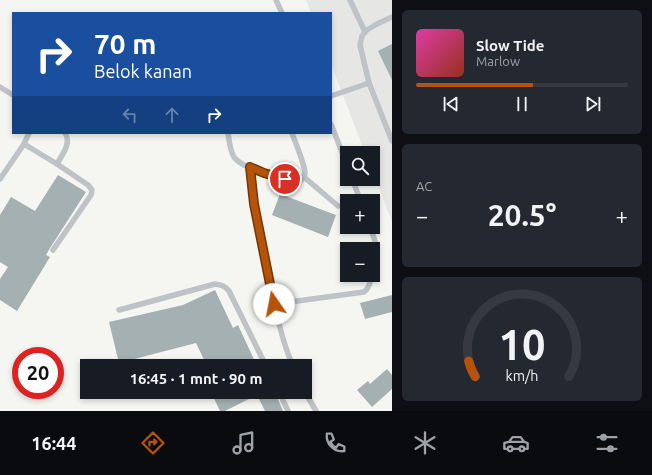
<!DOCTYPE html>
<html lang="id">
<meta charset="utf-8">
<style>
body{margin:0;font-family:Ubuntu,sans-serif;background:#242831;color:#f1f3f6;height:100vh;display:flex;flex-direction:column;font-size:15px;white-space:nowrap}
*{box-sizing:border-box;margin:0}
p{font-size:13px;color:#9ea1a6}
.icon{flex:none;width:22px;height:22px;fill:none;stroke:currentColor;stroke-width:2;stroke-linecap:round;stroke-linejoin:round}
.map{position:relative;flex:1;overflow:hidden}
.panel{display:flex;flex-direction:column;gap:10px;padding:10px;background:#0d0f14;width:260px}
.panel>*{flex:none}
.guide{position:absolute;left:12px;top:12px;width:320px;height:122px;border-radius:0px;box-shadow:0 2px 6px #0003;background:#1a4fa0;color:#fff;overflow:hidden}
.controls{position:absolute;left:340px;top:146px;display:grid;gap:8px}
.controls a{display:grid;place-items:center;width:40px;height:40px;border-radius:0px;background:#171b24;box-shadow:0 2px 6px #0003;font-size:20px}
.speed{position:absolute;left:12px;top:347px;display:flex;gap:8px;font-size:20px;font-weight:700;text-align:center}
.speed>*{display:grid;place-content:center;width:52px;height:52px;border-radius:50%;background:#171b24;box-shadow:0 2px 6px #0003;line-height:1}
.speed .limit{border:6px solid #d22;background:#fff;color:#111}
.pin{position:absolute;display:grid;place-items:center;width:34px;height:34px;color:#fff;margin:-17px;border:2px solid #fff;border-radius:50%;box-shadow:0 1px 4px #0007}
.me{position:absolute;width:44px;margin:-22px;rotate:348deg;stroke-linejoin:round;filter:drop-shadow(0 0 3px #0008)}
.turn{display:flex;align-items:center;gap:14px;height:84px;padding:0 16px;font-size:18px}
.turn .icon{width:52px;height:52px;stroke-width:2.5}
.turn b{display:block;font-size:28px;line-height:34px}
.lanes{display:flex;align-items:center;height:38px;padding:0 16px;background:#0003;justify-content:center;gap:20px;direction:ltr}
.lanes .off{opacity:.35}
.big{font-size:30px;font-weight:700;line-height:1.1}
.panel .card{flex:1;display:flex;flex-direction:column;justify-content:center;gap:6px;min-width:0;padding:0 14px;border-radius:6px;background:#242831}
.panel .dial{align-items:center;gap:0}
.dial svg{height:104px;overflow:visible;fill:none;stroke:#363941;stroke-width:7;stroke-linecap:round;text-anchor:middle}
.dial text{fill:#f1f3f6;stroke:none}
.song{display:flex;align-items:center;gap:12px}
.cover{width:48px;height:48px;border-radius:6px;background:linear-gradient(135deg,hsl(320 70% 55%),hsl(10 70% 35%))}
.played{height:4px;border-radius:2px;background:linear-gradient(90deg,#b45309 55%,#363941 55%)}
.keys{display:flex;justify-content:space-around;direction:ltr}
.heat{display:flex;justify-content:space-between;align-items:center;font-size:22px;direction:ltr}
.trip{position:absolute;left:80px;top:359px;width:232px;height:40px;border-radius:0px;background:#171b24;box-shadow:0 2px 6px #0003;font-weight:700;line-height:40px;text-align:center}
.menu{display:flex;height:64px;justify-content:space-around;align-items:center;background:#090b0e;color:#9ea1a6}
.menu .icon{width:28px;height:28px}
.menu .current{color:#b45309}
.menu b{font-size:18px;color:#f1f3f6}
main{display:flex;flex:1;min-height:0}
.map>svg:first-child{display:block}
.built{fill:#e6e7e5}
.building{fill:#a5b0b3}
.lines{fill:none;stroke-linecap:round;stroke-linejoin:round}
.lane{stroke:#bdc3c6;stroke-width:5.5}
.route-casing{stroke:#753606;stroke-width:10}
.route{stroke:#b45309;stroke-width:7}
</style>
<main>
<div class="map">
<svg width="392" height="411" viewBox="0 0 392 411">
<rect width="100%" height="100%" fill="#f5f5f1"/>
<polygon class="built" points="306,0 392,0 392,222 373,173 373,153 365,153 331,64 331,13 311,13"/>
<g class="building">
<polygon points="392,44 392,80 378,51"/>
<polygon points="58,175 86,192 50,248 46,255 50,257 17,311 0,300 0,279 8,267 0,262 0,215 11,197 35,211"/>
<polygon points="280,194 336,215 328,237 272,215"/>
<polygon points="215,290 233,328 238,325 257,366 207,366 196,343 119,363 109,322 183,305"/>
<polygon points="392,295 392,312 365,319 360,303"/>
<polygon points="387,369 392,375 392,389 372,407 357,390 368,381 370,384"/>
<polygon points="211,392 275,392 283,411 265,411 257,395 225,411 220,411"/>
</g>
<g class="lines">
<g class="lane">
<polyline points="276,0 282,13"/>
<polyline points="350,0 365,32"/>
<polyline points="392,17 377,24 367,30 362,36 360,45 369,83 392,141"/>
<polyline points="0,87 13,95"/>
<polyline points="331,96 369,83"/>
<polyline points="331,124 347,165"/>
<path d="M228 133C229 140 230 151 234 157 241 168 284 181 297 183 301 181 305 178 305 173 305 165 295 142 292 133"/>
<polyline points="24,144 57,164 88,185 92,190 91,195 53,250"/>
<path d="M57 164C62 155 72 143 65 133"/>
<path d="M250 167C254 205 261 243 270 281 276 310 281 339 293 366"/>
<polyline points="304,177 338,206"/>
<polyline points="0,179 24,144 29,133"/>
<polyline points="352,179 360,199"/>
<polyline points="370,227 377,247 373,269"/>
<path d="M275 304 364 292C370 288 370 281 372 275"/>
<path d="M119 310 215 284C222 285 225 286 229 291L266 366"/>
<polyline points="279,392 288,411"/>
<polyline points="305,392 316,411"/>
</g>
</g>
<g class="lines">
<defs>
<polyline id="route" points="274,304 254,204 250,167 264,173 285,179"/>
</defs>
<use href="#route" class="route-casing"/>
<use href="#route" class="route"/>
</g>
</svg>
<div class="controls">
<a><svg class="icon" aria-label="search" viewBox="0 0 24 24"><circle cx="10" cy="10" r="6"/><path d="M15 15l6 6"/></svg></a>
<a>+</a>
<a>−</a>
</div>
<div class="speed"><div class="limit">20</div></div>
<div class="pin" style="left:285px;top:179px;background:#d93025"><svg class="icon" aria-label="arrive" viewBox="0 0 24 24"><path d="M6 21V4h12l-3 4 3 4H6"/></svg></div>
<svg class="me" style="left:274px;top:304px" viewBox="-20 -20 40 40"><circle r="19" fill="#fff"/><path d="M0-13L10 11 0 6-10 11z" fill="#b45309"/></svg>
<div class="trip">16:45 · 1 mnt · 90 m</div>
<div class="guide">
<div class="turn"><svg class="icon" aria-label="right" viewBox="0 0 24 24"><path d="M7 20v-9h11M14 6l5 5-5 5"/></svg><div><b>70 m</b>Belok kanan</div></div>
<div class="lanes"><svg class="icon off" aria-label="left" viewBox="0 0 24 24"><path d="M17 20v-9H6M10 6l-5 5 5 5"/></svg><svg class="icon off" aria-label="ahead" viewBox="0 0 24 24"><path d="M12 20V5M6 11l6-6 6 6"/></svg><svg class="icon" aria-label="right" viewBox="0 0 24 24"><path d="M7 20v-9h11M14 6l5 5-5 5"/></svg></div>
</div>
</div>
<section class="panel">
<div class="card">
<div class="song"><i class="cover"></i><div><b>Slow Tide</b><p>Marlow</p></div></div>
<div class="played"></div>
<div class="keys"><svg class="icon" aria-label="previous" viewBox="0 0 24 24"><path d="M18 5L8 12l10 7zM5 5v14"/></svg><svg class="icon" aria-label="pause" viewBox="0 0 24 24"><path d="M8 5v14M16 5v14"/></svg><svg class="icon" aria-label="next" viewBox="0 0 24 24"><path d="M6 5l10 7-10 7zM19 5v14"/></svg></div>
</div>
<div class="card"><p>AC</p>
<div class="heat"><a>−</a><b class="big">20.5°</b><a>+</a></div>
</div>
<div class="card dial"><svg viewBox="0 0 100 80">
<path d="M14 69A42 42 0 1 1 86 69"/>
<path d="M14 69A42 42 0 0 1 9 57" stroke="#b45309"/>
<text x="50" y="56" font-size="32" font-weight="700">10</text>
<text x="50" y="72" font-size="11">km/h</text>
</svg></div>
</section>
</main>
<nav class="menu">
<b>16:44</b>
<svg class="icon current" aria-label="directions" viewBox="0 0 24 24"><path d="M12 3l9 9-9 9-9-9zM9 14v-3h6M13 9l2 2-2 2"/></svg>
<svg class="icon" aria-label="music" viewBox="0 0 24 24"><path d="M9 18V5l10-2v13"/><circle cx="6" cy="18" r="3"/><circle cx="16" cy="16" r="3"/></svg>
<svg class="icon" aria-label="phone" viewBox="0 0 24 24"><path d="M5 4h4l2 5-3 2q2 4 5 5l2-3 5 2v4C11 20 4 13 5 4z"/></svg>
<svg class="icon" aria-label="climate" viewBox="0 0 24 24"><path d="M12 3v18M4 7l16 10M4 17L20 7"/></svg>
<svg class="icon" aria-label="car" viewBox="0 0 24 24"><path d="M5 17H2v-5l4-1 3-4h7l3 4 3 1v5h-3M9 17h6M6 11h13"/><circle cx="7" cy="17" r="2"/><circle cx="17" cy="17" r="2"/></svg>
<svg class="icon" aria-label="filters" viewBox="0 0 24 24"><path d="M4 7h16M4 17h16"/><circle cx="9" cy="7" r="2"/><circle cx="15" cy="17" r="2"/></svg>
</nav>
